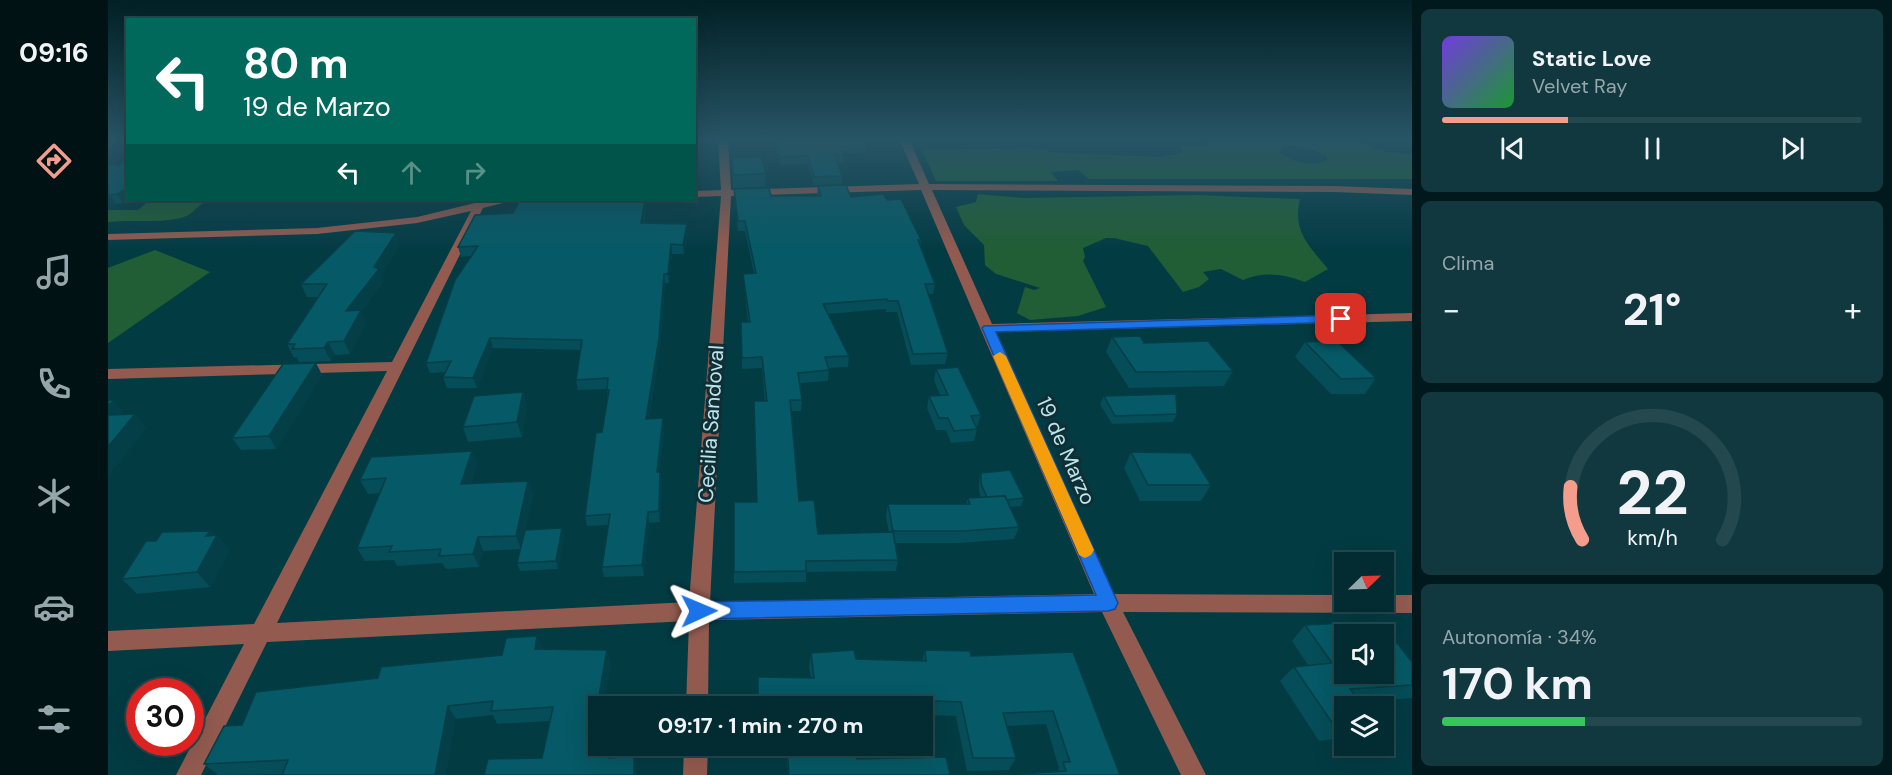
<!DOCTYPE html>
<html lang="es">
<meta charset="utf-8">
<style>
body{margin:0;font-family:"DM Sans",sans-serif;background:#10383e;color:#f1f3f6;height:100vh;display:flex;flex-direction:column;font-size:22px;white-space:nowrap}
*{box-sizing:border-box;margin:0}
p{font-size:20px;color:#96a7ac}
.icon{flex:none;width:33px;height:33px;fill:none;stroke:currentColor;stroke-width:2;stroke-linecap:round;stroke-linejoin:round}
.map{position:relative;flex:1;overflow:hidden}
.side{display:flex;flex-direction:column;gap:9px;padding:9px;background:#01181c;width:480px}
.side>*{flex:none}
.guide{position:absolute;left:18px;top:18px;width:570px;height:183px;border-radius:0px;box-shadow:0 6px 24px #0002,0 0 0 2px #23484d;background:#00695c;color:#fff;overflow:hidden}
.needle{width:39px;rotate:67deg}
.buttons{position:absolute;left:1226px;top:552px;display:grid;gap:12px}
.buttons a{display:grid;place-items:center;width:60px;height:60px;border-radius:0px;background:#022c32;box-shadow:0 6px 24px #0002,0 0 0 2px #23484d;font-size:30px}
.speed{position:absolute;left:18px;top:678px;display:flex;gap:12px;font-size:30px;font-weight:700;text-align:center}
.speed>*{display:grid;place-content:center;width:78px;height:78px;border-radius:50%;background:#022c32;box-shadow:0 6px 24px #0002,0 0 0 2px #23484d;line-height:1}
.speed .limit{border:9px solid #d22;background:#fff;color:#111}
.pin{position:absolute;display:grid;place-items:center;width:51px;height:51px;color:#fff;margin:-26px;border-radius:12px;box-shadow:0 3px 9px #0006}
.me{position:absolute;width:66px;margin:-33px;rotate:89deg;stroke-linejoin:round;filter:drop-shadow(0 0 4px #0008)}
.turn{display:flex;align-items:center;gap:21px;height:126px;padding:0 18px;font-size:27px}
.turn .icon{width:78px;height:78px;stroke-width:2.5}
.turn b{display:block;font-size:42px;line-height:51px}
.lanes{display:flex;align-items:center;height:57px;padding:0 18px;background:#0003;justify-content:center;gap:30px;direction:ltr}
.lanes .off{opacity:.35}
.big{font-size:45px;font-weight:700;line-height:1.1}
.side .tile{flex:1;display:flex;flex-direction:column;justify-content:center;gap:9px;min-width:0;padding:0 21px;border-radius:9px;background:#10383e}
.side .dial{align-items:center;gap:0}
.dial svg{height:156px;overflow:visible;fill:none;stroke:#23484d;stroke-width:7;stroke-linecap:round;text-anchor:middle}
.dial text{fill:#f1f3f6;stroke:none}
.song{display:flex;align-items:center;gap:18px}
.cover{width:72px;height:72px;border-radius:9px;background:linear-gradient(135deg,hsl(260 70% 55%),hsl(130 70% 35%))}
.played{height:6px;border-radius:3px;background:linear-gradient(90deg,#f49d8d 30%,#23484d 30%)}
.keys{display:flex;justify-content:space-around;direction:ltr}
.heat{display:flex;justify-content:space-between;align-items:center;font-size:33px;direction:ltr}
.charge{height:9px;border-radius:4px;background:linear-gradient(90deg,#34c759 34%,#23484d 0)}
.trip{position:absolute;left:480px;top:696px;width:345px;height:60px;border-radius:0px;background:#022c32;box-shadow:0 6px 24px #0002,0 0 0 2px #23484d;font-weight:700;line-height:60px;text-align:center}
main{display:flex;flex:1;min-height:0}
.menu{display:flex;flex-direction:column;width:108px;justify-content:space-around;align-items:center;background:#011214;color:#96a7ac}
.menu .icon{width:42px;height:42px}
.menu .current{color:#f49d8d}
.menu b{font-size:27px;color:#f1f3f6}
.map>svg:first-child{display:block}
.green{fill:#215e35;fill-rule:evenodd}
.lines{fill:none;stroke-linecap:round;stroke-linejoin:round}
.minor{fill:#935b50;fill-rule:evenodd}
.wall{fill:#054d58}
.shaded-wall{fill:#043e47}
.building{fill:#065966;stroke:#043e47;stroke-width:1.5;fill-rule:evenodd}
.route{fill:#1a73e8;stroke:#114b97;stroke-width:1.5}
.slow{fill:#f59e0b}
.labels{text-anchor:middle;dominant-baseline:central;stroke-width:6;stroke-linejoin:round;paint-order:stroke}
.street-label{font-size:21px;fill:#bce6ee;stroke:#112e34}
</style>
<main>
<nav class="menu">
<b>09:16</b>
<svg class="icon current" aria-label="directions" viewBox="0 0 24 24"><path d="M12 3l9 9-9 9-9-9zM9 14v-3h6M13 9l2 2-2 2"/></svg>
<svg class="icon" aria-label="music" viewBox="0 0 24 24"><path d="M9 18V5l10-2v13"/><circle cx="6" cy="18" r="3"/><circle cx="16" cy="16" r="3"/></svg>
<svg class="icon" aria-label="phone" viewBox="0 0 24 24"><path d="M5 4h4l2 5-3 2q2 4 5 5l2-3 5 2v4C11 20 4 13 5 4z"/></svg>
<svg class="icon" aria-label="climate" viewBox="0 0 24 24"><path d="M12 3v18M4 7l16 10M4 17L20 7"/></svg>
<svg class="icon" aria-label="car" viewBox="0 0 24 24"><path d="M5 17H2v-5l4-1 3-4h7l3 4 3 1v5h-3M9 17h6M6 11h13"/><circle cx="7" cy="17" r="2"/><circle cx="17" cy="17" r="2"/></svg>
<svg class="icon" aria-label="filters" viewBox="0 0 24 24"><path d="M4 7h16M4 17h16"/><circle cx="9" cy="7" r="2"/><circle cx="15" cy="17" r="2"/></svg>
</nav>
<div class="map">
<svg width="1304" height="775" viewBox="0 0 1304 775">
<rect width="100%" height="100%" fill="#033b43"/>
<g class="green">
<path d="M1095 141H1250L1270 150 1304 155V179H981L970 170 943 172 950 181H828L814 150 926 148 950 153 1055 157 1075 152 1071 145 1101 146ZM1179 146 1203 149 1219 157V160C1206 167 1183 162 1172 152L1174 147Z"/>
<path d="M870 194 915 198 1089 195 1192 199C1184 231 1201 246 1220 269L1197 282C1176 274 1156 271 1135 280L1113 269 1095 272 1101 279 1091 287 1075 292 1040 246 1006 238H998L975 248 977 257 975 261 998 307 970 316 922 320 909 313 917 287 926 290 932 288 888 274 877 265 876 245 856 225 848 207 868 202Z"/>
<path d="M42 200H103C89 203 87 214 76 217 52 224 25 219 0 222V206H3L0 210H30Z"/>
<polygon points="47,250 102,272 0,343 0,268"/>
</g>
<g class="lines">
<g class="minor">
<path d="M610 141H620L623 190 811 184 792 141H802L821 184 1227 186 1304 189V195L1227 192 824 190 884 324 1304 313V321L888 332 1006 594 1236 595V602H1275V595H1304V613L1015 612 1098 775H1073L994 612 601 620 600 706H578L581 621 159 642 93 775H68L136 644 0 651V631L146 624 279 371 0 379V369L284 362 363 211 309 223 209 234 0 240V234L209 228 309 217 367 203 369 200H400L399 202 375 208 169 623 581 602 613 196 586 197V191L613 190ZM813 190 986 594 602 602 623 196Z"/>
<polygon points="576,746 600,746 599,775 575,775"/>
</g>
</g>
<g class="wall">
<polygon points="666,141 756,141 758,145 757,153 735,154 735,163 730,163 734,176 734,184 706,185 700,164 672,165"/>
<polygon points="624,158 658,174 657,187 625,188"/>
<polygon points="0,165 15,203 8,204 0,209"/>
<polygon points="710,186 743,197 813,240 812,246 827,284 825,294 820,294 840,353 837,364 803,365 789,312 778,312 778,309 720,314 741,356 740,367 721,368 720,381 692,383 694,400 693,411 683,411 691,501 710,534 781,532 778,517 780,504 858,504 860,498 873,497 871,492 871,481 873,473 916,498 913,506 902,507 911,527 906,539 851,543 787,543 790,560 788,571 698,572 698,582 626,583 626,572 648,502 657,401 654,368 634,369 633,322 640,322 636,284 635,274 646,273 637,231 630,231 626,189 663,196 709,196"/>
<polygon points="285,200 339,200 286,202"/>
<polygon points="537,200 538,207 536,223 580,233 576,254 564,254 561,283 557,283 552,348 541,419 556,429 552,472 554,483 552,522 541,523 536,576 496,577 494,567 500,525 479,526 477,516 494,432 500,398 499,389 470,390 468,380 473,350 385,348 369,388 339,388 335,377 338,372 322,373 318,363 363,256 353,257 350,247 405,213"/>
<polygon points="292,245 274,274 276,281 253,312 258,323 242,354 227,355 223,361 191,362 188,357 186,358 179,344 210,297 199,297 193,284"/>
<polygon points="1004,337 1125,371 1116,386 1021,388 998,352"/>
<polygon points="1197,342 1268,378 1257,394 1223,394 1187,357"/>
<polygon points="208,363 214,375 168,449 133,450 124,438"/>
<polygon points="828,369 873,415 869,427 868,427 869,429 866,441 843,443 838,430 828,430 819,408 821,396 832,395 826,380"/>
<polygon points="415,392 419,407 414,437 360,442 355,427"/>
<polygon points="996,396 1069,414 1065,422 1004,424 992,404"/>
<polygon points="364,451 369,464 363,484 420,481 425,495 417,530 456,536 450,569 412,571 409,563 412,549 375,551 371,567 338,569 334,563 289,566 286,560 257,561 249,548 272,493 260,494 252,480"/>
<polygon points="1023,452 1103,485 1093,501 1032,501 1016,468"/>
<polygon points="109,535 121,551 102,587 29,594 14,579 105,536"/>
<polygon points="1197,625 1304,662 1304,698 1252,702 1236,706 1236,738 1211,741 1172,681 1186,667 1200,665 1184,641"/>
<polygon points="429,636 434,649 503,664 496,701 509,701 510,706 490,706 490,746 508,746 507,758 526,756 529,769 434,758 442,721 389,724 385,715 348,719 175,774 110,775 96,764 134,725 270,678 394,655"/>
<polygon points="817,650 863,656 965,652 1012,775 912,775 949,772 951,768 938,724 899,726 908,758 901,770 859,771 848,716 814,715 814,706 650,706 650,677 703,678 701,667 703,653 748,659 814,661"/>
<polygon points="678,746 747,746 749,759 842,775 680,775"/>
</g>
<g class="shaded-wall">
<polygon points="20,188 20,200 21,200 15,203 9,194"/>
<polygon points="2,195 8,204 0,209 0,196"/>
<polygon points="537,200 538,207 534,232 533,223"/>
<polygon points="579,224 580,233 576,254 575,245"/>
<polygon points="288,233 292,245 274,274 276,281 253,312 258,323 242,354 236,341 238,311"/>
<polygon points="563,244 564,254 561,283 560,274"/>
<polygon points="556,274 557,283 552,348 539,429 538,419"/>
<polygon points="382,338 385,348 369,388 365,378"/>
<polygon points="220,342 227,355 223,361 216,348"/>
<polygon points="208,363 214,375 168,449 161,436"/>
<polygon points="415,392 419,407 414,437 409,422"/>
<polygon points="6,400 17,414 3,430 0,426 0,406"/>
<polygon points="27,414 38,428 0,477 0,447"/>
<polygon points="555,418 556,429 551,483 549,472"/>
<polygon points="364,451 369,464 359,498 353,484"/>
<polygon points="552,472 554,483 552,522 551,511"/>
<polygon points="420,481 425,495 413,549 408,536"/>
<polygon points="540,512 541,523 536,576 534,565"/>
<polygon points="454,528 456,536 450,569 448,561"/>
<polygon points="102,531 107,538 109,535 121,551 102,587 89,572 98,536"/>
<polygon points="370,537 375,551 371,567 365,554"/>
<polygon points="429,636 434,650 427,649"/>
<polygon points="499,650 503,664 496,706 490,701"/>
<polygon points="340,706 348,719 338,775 327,775"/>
<polygon points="503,746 508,746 505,771 501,758"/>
<polygon points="526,756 529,769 529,775 526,775"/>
</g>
<g class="building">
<polygon points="668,141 756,141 758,145 733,146 736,155 727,155 734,176 706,177 700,156 672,157"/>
<polygon points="653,157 658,174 625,175 624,158"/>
<polygon points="20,158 20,188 9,194 2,195 0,196 0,165 11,165"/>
<polygon points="738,185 743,197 775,194 779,200 793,199 813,240 810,240 827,284 817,284 840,353 805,354 790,301 779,301 779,299 715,304 741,356 717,357 721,370 690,373 694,400 682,400 691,501 706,500 710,534 785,532 790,560 698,561 698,571 626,572 626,502 649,502 646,401 659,401 654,357 634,358 633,322 642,322 635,274 648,273 637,221 630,221 626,189 661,188 663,196 713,196 710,186"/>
<polygon points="412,200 537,200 533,223 579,224 575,245 563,244 560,274 556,274 551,338 538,419 555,418 549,472 552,472 551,511 540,512 534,565 494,567 502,514 477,516 488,433 494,432 501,390 499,390 500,378 468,380 474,340 382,338 365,378 335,377 343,361 318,363 347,280 370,246 350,247 367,215 405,213"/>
<polygon points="247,231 288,233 266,267 271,269 238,311 253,310 236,341 220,342 216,348 184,349 187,344 179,344 219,284 193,284"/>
<polygon points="1032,336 1036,343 1100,341 1125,371 1028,372 1004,337"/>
<polygon points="1229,341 1268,378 1233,379 1197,342"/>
<polygon points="208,363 161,436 124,438 175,364"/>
<polygon points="850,367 873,415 863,416 869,429 846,431 840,418 831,418 821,396 840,395 828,369"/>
<polygon points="415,392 409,422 355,427 366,396"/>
<polygon points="1068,394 1069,414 1007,416 996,396"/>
<polygon points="0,400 6,400 0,406"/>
<polygon points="27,414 0,447 0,415"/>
<polygon points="364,451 353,484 420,481 408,536 370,537 365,554 331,556 333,549 281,552 284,546 249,548 278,478 252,480 263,457"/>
<polygon points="1023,452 1083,453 1103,485 1040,485"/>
<polygon points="902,470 916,498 899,500 897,496 879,497 873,484 873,473"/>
<polygon points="897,496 911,527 855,531 785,531 780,504 862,504 860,498"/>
<polygon points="454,528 448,561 409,563 417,530"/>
<polygon points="102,531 98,536 109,535 89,572 14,579 38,541 48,541 54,532"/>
<path d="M1272 621 1304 662V685L1242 689 1255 706H1236V726L1227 727 1186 667 1224 663 1197 625ZM1236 634H1275V674H1236Z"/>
<polygon points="429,636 427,649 499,650 490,701 509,701 508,706 490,706 490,746 503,746 501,758 526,756 526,775 376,775 380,759 434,758 445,707 383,711 385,701 340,706 327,775 174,775 180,760 96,764 116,726 134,725 148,692 270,678 273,667 394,655 398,638"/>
<polygon points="746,650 748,659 818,661 817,650 862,651 863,656 965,652 1012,775 913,775 913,774 958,771 955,762 962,762 945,711 895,713 908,758 865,758 853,702 768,699 742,701 742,706 677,706 677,703 650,703 650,677 706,678 703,653"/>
<polygon points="679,746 747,746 749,759 838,757 842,775 681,775"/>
</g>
<linearGradient id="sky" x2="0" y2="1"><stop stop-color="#022025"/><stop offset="0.56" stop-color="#285566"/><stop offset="1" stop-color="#285566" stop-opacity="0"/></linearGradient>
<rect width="1304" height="250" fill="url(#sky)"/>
<polygon class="route" points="1233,315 1239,319 1238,322 888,332 1010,603 1007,609 1000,611 591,619 585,616 582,611 585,605 591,602 988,595 874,328 876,326"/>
<polygon class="slow" points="892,352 898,356 986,550 983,555 977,558 971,555 969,550 885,356"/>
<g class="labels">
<g class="street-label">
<text transform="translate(603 424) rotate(-86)">Cecilia Sandoval</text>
<text transform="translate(958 451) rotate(66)">19 de Marzo</text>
</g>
</g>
</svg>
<div class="buttons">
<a><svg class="needle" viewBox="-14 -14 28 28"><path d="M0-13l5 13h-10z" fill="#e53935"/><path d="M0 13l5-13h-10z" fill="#96a7ac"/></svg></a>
<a><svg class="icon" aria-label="sound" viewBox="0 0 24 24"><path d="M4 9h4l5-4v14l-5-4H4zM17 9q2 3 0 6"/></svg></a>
<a><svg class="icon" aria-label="layers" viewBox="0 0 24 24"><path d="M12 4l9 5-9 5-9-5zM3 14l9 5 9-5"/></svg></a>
</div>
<div class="speed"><div class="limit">30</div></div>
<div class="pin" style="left:1233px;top:319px;background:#d93025"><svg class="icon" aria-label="arrive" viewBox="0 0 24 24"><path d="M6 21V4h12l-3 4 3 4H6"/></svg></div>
<svg class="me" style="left:591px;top:611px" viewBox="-20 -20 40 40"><path d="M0-17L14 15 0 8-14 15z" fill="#1a73e8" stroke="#fff" stroke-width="4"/></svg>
<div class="trip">09:17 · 1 min · 270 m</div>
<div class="guide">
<div class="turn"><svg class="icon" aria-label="left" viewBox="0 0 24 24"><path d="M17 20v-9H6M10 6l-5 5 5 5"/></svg><div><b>80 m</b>19 de Marzo</div></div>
<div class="lanes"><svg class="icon" aria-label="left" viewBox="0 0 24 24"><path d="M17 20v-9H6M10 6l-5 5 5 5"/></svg><svg class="icon off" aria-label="ahead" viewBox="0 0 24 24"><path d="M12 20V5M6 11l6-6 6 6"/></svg><svg class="icon off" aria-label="right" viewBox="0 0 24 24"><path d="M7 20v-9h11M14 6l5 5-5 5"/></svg></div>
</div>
</div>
<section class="side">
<div class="tile">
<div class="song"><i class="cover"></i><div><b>Static Love</b><p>Velvet Ray</p></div></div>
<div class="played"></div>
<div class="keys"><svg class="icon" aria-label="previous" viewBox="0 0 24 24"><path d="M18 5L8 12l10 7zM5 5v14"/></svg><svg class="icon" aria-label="pause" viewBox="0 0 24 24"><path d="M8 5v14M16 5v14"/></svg><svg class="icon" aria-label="next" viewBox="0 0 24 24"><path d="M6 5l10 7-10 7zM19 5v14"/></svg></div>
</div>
<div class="tile"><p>Clima</p>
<div class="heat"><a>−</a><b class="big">21°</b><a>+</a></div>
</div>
<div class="tile dial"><svg viewBox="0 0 100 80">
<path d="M14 69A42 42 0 1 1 86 69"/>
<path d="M14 69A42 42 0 0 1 8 42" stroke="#f49d8d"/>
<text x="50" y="56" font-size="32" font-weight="700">22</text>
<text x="50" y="72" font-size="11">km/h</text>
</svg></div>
<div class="tile"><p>Autonomía · 34%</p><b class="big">170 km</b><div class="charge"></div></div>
</section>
</main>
